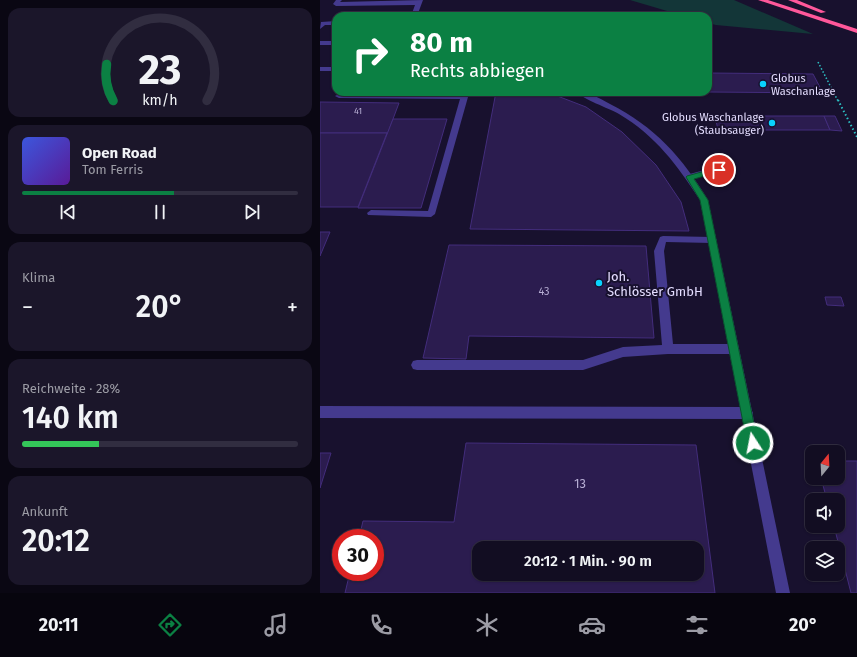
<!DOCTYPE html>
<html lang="de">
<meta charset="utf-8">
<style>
body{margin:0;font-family:"Fira Sans",sans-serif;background:#1b162a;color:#f1f3f6;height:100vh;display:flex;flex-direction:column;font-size:15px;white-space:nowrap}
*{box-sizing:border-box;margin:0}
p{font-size:13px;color:#9c9ca5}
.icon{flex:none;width:22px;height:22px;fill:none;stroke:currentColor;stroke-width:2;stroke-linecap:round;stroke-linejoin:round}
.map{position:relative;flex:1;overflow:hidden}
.sheet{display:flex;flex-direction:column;gap:8px;padding:8px;background:#0a0713;width:320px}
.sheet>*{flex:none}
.top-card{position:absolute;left:12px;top:12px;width:380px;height:84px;border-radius:12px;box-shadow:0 1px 3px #0004,0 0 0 1px #312d40;background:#0b8043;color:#fff;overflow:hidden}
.needle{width:26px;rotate:18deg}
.controls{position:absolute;left:485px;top:445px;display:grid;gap:8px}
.controls a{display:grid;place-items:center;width:40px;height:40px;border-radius:8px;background:#120d22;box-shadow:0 1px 3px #0004,0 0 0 1px #312d40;font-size:20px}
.speed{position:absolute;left:12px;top:529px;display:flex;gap:8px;font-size:20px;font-weight:700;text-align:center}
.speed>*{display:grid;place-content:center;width:52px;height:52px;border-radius:50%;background:#120d22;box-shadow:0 1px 3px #0004,0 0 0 1px #312d40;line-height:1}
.speed .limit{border:6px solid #d22;background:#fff;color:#111}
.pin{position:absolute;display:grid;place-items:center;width:34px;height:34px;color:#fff;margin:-17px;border:2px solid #fff;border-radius:50%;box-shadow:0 1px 4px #0007}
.me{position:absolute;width:44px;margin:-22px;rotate:349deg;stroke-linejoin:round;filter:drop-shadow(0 0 3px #0008)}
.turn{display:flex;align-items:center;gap:14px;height:84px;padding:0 12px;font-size:18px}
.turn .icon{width:52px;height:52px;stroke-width:2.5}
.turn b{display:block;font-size:28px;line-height:34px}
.big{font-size:30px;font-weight:600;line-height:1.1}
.sheet .widget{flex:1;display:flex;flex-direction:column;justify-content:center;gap:6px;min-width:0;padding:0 14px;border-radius:12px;background:#1b162a}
.sheet .dial{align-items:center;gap:0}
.dial svg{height:104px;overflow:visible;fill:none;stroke:#312d40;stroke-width:7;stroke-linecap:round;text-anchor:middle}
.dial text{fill:#f1f3f6;stroke:none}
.song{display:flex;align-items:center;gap:12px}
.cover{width:48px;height:48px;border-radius:6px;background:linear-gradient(135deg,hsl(230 70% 55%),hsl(270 70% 35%))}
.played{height:4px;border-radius:2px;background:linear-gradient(90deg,#0b8043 55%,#312d40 55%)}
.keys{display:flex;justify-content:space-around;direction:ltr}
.heat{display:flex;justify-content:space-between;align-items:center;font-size:22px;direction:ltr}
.charge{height:6px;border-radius:3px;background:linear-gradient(90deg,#34c759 28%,#312d40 0)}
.trip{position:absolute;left:152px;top:541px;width:232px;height:40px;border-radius:12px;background:#120d22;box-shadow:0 1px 3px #0004,0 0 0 1px #312d40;font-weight:600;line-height:40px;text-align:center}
.dock{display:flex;height:64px;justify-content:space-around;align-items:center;background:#07050e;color:#9c9ca5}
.dock .icon{width:28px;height:28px}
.dock .active{color:#0b8043}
.dock b{font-size:18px;color:#f1f3f6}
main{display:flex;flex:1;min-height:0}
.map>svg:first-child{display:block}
.green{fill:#133638}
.building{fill:#2b1c4f;stroke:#432d7c;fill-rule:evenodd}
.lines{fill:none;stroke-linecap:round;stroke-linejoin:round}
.path-far1{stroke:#2cc1c4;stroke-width:1.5;stroke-dasharray:1.5 2;stroke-linecap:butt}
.path{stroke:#2cc1c4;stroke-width:2;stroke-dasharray:1.5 2.5;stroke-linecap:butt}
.lane{fill:#443a8e;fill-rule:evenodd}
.street{fill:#443a8e;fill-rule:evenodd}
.highway{fill:#ff589a;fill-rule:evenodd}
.route{fill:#0b8043;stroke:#07532c}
.poi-dot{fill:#09d2ff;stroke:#18112e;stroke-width:1.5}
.labels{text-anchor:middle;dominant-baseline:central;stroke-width:4;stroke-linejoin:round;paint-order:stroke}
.far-number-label{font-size:9px;fill:#b6add3}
.far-poi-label{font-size:11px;fill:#e4ddff;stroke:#18112e;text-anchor:start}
.number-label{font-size:11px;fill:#b6add3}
.poi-label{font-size:13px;fill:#e4ddff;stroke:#18112e;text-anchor:start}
.near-number-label{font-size:13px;fill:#b6add3}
</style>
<main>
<section class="sheet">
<div class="widget dial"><svg viewBox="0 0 100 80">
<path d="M14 69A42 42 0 1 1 86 69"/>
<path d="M14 69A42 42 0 0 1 9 41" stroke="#0b8043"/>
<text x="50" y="56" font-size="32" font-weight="700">23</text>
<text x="50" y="72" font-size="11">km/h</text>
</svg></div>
<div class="widget">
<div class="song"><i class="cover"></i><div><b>Open Road</b><p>Tom Ferris</p></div></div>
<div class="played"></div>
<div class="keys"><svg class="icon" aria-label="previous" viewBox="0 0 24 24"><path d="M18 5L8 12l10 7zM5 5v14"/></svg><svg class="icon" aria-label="pause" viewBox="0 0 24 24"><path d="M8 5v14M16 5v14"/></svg><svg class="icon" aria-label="next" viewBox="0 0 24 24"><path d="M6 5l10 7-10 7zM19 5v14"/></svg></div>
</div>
<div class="widget"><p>Klima</p>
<div class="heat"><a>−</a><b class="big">20°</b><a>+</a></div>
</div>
<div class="widget"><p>Reichweite · 28%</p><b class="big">140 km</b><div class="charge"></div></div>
<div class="widget"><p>Ankunft</p><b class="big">20:12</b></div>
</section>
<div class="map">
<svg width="537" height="593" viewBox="0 0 537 593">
<rect width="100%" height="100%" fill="#18112e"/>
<polygon class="green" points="310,0 414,0 493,34 396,25 388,23 388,16 364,16"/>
<g class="building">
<polygon points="388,73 493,74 503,93 389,92"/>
<polygon points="176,92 227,92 266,107 302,132 336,165 361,202 369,231 150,229"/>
<polygon points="0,102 79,103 67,135 66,135 67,133 0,133"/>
<polygon points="395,116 504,116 510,130 398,130"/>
<polygon points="504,116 515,116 522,131 510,130"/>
<polygon points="73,119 127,119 101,208 38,208"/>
<polygon points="0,133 67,133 38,207 0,207"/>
<polygon points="0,232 10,232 0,256"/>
<polygon points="129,245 326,246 334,338 149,336 146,359 103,358"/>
<polygon points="505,297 521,297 524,306 507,305"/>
<path d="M146 443 376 445 395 593H25L30 572H55V538H39L43 521 134 522ZM159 548H377V574H159Z"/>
<polygon points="0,453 11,453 0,488"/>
<polygon points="518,461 537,461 537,593 531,593 514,526 518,526 518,500 507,500 501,478 518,478"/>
</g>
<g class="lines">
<polyline class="path-far1" points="498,62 518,101"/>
<polyline class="path" points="518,100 537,137"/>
<g class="lane">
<polygon points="16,0 22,0 20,2 103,0 97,16 91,16 95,5 16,6 13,4"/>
<polygon points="16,21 16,25 5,25 0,29 1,22"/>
<rect x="0" y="41" width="16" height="4"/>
<polygon points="103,92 109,92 108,94 144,95 148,97 115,214 111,217 48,215 47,213 51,210 108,211 140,99 19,98 15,96 19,94 102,94"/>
<polygon points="399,166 402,167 402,171 369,180 365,177 366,175"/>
<polygon points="343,236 392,237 397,240 392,243 346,242 344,251 353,344 414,344 418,346 419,349 418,352 414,354 348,354 303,357 263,370 97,370 93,369 91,365 93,361 97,360 263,360 303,347 342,345 334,251 340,237"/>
<polygon points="0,406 427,407 431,409 433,413 431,417 427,419 0,418"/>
</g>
<g class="street">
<rect x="0" y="67" width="16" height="4"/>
<path d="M256 92C269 92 279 98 290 104 334 126 363 158 388 200L470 593H456L380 200C357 165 336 136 299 114 288 108 263 99 256 92Z"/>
</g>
<g class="highway">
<polygon points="438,0 448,0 537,29 537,33"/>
<polygon points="468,0 477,0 506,12 501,13"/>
</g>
</g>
<polygon class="route" points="399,167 403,170 402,171 374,179 388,200 438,443 437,447 433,449 429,447 427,443 380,200 366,177 367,176"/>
<g class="poi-dot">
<circle cx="443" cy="84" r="4"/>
<circle cx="452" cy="123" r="4"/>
<circle cx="279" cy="283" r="4"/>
</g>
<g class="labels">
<g class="far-number-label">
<text x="38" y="111">41</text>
</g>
<g class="far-poi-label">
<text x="451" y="78">Globus<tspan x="451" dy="13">Waschanlage</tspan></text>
<text x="444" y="117" text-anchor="end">Globus Waschanlage<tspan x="444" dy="13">(Staubsauger)</tspan></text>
</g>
<g class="number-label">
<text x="224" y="291">43</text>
</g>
<g class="poi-label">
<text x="287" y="276">Joh.<tspan x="287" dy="15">Schlösser GmbH</tspan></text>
</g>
<g class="near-number-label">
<text x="260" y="483">13</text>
</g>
</g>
</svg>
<div class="controls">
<a><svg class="needle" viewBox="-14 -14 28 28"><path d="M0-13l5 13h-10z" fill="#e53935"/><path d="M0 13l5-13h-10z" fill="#9c9ca5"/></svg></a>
<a><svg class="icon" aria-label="sound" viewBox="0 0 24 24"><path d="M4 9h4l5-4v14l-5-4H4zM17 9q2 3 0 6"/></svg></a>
<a><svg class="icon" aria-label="layers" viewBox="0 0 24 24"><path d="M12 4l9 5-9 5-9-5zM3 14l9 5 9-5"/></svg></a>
</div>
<div class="speed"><div class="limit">30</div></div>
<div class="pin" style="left:399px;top:170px;background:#d93025"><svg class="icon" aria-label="arrive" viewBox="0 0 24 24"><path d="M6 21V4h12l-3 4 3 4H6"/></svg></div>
<svg class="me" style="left:433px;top:443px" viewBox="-20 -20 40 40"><circle r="17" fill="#0b8043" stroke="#fff" stroke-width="3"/><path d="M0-11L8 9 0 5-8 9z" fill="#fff"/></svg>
<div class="trip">20:12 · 1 Min. · 90 m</div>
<div class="top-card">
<div class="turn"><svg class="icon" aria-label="right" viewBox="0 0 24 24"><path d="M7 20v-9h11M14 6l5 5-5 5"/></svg><div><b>80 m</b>Rechts abbiegen</div></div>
</div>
</div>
</main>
<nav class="dock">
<b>20:11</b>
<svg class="icon active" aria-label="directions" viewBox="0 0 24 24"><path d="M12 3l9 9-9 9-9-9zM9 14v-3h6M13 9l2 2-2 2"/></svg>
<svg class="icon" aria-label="music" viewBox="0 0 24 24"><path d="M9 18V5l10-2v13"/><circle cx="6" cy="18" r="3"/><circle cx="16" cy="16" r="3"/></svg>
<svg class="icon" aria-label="phone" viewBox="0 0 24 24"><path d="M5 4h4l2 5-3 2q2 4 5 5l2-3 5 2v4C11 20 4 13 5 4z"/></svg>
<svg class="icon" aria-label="climate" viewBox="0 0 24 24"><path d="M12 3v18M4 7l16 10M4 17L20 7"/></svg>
<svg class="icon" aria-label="car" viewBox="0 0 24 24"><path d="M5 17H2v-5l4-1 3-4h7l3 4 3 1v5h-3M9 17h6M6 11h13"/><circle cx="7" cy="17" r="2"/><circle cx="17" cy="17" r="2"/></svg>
<svg class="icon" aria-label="filters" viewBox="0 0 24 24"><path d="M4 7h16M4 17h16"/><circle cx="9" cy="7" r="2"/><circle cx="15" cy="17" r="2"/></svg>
<b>20°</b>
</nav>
